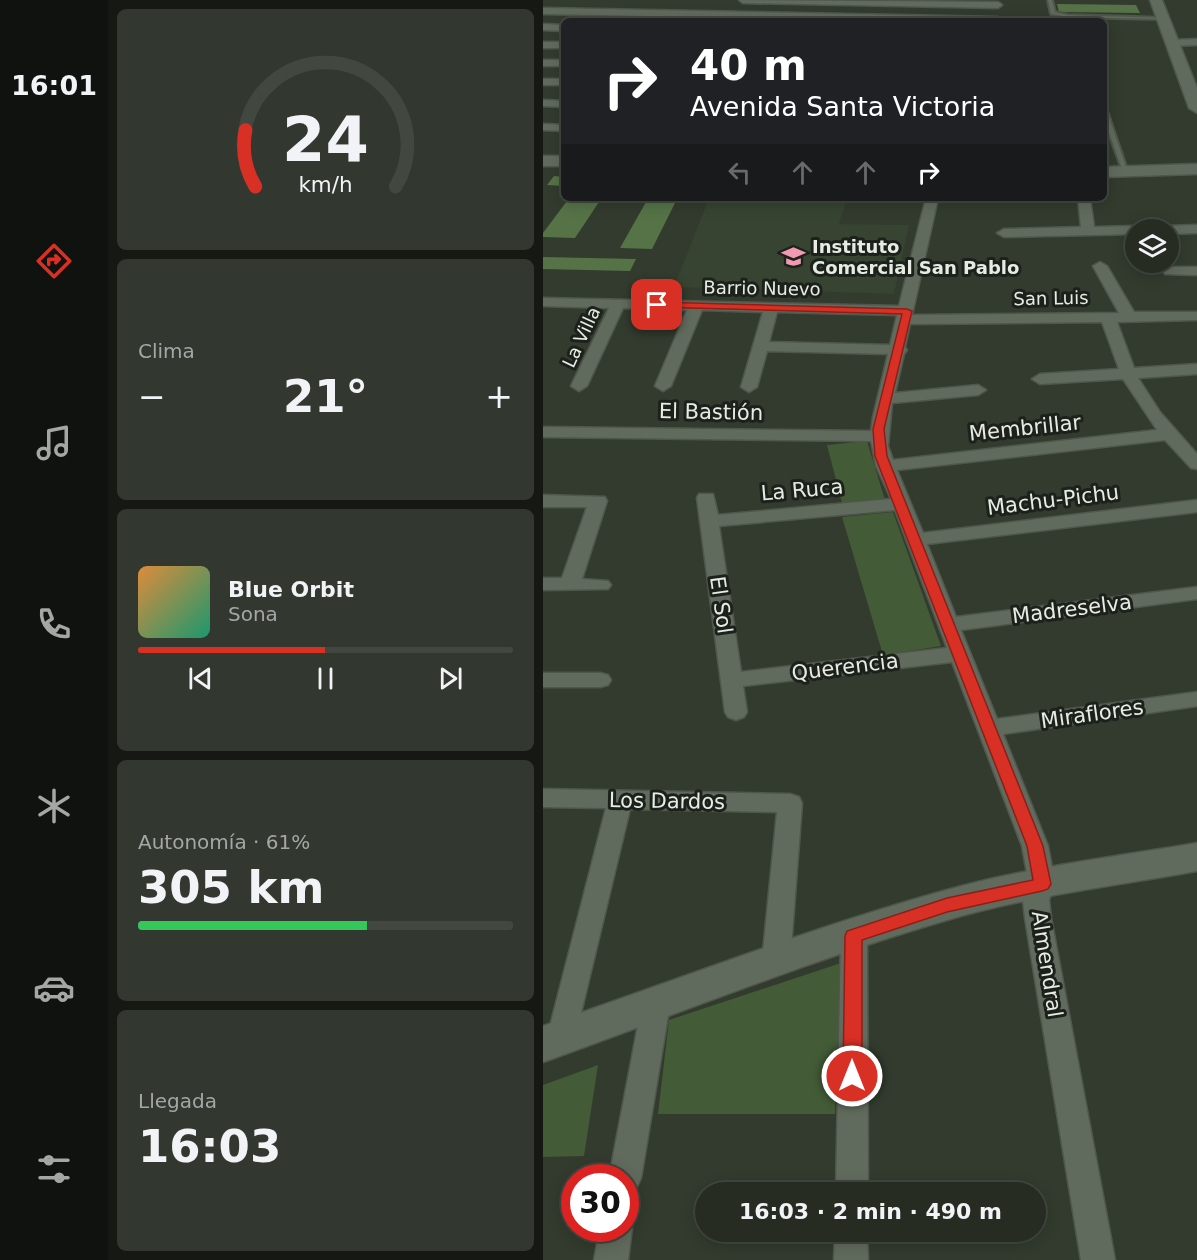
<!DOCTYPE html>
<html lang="es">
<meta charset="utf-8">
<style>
body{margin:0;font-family:"DejaVu Sans",sans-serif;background:#32382f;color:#f1f3f6;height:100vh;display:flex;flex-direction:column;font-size:22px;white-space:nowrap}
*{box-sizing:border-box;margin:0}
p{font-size:20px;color:#a4a7a5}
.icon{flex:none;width:33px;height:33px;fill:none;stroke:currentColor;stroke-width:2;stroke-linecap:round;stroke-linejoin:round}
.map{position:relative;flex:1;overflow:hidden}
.sheet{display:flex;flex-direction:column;gap:9px;padding:9px;background:#151813;width:435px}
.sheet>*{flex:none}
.banner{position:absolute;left:18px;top:18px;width:546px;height:183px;border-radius:9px;box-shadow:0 3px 15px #0003,0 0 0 2px #424840;background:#202124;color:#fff;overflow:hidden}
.tools{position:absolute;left:582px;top:219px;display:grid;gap:12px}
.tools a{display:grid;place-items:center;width:54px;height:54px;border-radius:50%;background:#262c22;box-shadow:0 3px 15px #0003,0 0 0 2px #424840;font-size:30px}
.speed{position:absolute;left:18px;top:1164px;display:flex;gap:12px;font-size:30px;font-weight:700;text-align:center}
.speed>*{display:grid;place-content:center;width:78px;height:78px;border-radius:50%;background:#262c22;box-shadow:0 3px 15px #0003,0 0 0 2px #424840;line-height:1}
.speed .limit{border:9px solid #d22;background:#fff;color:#111}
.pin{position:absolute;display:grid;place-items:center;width:51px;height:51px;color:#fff;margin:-26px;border-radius:12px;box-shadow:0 3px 9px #0006}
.me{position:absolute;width:66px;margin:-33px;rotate:0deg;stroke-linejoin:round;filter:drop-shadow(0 0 4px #0008)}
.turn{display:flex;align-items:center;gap:21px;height:126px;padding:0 30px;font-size:27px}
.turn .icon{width:78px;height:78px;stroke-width:2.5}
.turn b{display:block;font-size:42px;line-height:51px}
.lanes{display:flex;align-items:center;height:57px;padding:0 30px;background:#0003;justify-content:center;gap:30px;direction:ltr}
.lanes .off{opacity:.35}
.big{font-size:45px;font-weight:700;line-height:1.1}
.sheet .tile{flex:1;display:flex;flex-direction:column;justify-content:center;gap:9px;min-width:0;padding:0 21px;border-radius:9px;background:#32382f}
.sheet .dial{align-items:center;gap:0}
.dial svg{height:156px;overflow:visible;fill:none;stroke:#424840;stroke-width:7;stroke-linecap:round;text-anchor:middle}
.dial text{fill:#f1f3f6;stroke:none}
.song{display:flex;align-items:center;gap:18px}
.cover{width:72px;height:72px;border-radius:9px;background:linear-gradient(135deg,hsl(30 70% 55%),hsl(160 70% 35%))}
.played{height:6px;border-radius:3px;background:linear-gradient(90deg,#d93025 50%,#424840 50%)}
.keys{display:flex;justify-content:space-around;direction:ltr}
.heat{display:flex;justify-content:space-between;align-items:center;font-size:33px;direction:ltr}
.charge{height:9px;border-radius:4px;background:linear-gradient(90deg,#34c759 61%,#424840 0)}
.trip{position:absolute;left:152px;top:1182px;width:351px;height:60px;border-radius:30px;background:#262c22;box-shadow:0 3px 15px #0003,0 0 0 2px #424840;font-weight:700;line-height:60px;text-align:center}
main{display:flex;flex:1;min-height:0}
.dock{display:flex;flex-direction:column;width:108px;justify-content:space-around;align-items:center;background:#0f120e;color:#a4a7a5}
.dock .icon{width:42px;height:42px}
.dock .current{color:#d93025}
.dock b{font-size:27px;color:#f1f3f6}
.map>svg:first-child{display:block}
.built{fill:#374431}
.green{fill:#435b37}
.building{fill:#557347}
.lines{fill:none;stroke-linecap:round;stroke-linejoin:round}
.lane-casing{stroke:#4f574c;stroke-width:4}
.street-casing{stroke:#4f574c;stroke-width:3}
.secondary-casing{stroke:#4f574c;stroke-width:3}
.lane{fill:#616b5d;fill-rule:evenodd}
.street{fill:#616b5d;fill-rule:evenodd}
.secondary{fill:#616b5d;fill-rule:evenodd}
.route{fill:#d93025;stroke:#8d1f18;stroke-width:1.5}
.labels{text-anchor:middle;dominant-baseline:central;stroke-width:6;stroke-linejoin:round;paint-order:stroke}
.far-poi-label{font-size:18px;font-weight:bold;fill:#e6ece4;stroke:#1d211b;text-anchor:start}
.far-street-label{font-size:18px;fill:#e6ece4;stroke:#1d211b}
.street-label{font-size:21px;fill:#e6ece4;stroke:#1d211b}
</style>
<main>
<nav class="dock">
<b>16:01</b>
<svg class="icon current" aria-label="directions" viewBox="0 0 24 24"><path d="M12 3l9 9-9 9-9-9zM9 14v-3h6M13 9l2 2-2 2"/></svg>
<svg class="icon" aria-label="music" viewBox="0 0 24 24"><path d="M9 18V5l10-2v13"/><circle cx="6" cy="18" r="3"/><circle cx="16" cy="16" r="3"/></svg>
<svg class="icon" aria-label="phone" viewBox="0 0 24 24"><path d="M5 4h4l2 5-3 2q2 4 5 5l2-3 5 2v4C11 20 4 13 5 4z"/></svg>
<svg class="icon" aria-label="climate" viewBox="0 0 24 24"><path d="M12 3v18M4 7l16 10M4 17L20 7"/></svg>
<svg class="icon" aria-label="car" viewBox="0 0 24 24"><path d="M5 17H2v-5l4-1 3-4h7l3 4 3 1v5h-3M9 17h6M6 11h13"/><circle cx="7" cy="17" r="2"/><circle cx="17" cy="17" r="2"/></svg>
<svg class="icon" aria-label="filters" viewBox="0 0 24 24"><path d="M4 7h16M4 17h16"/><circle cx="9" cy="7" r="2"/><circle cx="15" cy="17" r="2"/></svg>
</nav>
<section class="sheet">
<div class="tile dial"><svg viewBox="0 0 100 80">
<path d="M14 69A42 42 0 1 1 86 69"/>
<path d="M14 69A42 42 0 0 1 9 40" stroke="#d93025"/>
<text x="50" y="56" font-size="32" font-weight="700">24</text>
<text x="50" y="72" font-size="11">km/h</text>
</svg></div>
<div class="tile"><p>Clima</p>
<div class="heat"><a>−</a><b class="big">21°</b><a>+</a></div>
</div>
<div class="tile">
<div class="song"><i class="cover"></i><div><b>Blue Orbit</b><p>Sona</p></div></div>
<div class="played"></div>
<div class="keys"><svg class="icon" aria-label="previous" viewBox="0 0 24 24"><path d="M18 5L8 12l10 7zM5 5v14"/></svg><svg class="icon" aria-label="pause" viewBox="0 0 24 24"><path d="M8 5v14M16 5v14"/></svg><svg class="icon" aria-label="next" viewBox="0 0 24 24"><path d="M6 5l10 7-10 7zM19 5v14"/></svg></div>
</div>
<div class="tile"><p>Autonomía · 61%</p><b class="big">305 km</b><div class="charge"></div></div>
<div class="tile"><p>Llegada</p><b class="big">16:03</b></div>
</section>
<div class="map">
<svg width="654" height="1260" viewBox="0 0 654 1260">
<rect width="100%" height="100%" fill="#323b2e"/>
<polygon class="built" points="166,198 304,198 296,224 366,225 351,294 131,287"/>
<g class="green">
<polygon points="324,441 342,500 299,503 284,445"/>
<polygon points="350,512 398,646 340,655 299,517"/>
<polygon points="298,963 292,1114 115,1114 126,1020"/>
<polygon points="55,1065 41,1156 0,1157 0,1085"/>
</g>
<g class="building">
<polygon points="514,4 593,5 597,13 516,12"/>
<polygon points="11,176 21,177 21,186 4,185"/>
<polygon points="24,201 56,202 32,238 0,237 0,233"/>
<polygon points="103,202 132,203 109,249 77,248"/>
<polygon points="0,257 93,259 87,271 0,269"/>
</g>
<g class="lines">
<defs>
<g id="lane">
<polygon points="505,0 509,0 512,12 525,15 622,18 620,19 525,17 508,14"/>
<polygon points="561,109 564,111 585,173 580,172 561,119"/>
</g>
<g id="street">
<polygon points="196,0 455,2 459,5 455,8 200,3"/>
<polygon points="0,8 455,17 460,20 368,21 0,14"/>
<polygon points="0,24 21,25 21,31 0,30"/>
<polygon points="654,39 654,45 629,46 624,43 629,40"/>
<rect x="0" y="42" width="21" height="6"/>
<rect x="0" y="60" width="21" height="6"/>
<rect x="0" y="79" width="21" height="6"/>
<polygon points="0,100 21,101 21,107 0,106"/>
<polygon points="0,124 21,125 21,131 0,130"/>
<path d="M383 198H395L369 315 576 313 550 266 557 262 564 266 591 312H654V320L574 322 591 368 654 364V374L595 378 617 412 654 454V469L648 468 622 440 354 470 380 533 654 500V512L384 544 413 617 654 587V599L418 630 454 719 654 692V706L460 734 505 846 512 884 506 900 508 918 572 1260H538L482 918 480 900 486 884 479 846 409 662 200 686 204 712 201 717 193 720 185 717 182 712 154 498 156 494H170L175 515 348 499 333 466 328 441 0 437V427L328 431 330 417 345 354 224 351 214 387 206 392 198 387 220 312 159 310 128 386 120 391 112 386 144 310 80 308 44 386 36 391 28 386 66 308 0 306V298L356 306ZM234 312 354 315 347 345 226 342ZM559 322 576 369 497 374 489 379 497 384 580 379 614 430 350 460 345 446 349 403 435 395 443 390 435 385 352 393 361 354 364 350 362 347 367 324ZM352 510 404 648 198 672 176 526Z"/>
<polygon points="535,198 547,198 551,227 592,226 598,230 592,230 592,234 461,237 454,233 461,229 538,227"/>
<polygon points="654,225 654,233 626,234 626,230 617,230 623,226"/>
<polygon points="627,267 654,267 654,275 622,274 620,271"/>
<polygon points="0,495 62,497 64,501 39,579 65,581 68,585 65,589 0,590 0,578 19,578 44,507 0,507"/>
<polygon points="0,673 57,673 65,675 68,680 65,685 57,687 0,687"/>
<polygon points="0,789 247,794 256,797 259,803 247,962 243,970 233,973 223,970 219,962 234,812 87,809 32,1038 28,1047 18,1051 8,1047 4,1038 63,808 0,807"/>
<polygon points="311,925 321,928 324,936 325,1192 293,1192 298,936 301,928"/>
<polygon points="113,992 123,996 127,1004 98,1178 93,1189 82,1193 82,1178 66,1178 99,1004 103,996"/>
<polygon points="82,1216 89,1228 85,1260 51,1260 57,1228 82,1228"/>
<polygon points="292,1232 324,1232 325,1260 291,1260"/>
</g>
<g id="secondary">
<polygon points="607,0 619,0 654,88 654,113 646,108"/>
<rect x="0" y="156" width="21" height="10"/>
<polygon points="654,164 654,174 561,177 561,167"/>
<path d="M654 843V871C570 886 485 896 404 920 267 960 134 1014 0 1062V1026C134 980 267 928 404 890 486 867 571 857 654 843Z"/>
</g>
</defs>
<use href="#lane" class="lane-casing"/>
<use href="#street" class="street-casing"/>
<use href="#secondary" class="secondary-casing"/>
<use href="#lane" class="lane"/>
<use href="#street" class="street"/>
<use href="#secondary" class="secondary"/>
</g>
<polygon class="route" points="114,302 364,309 369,311 341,429 344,456 500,846 508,884 505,889 499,891 404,912 319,940 319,1076 316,1082 309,1084 303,1082 300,1076 302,936 304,931 404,898 490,880 484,846 332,456 330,429 359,314 110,307 110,303"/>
<defs>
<symbol id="school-bare" viewBox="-9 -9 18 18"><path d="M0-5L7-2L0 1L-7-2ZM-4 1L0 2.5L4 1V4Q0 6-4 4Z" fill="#f19ab3" stroke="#1d211b" stroke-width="2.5" paint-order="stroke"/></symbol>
</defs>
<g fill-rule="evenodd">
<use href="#school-bare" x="234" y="240" width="33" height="33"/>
</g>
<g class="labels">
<g class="far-poi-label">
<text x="269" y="246">Instituto<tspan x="269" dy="21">Comercial San Pablo</tspan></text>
</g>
<g class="far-street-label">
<text transform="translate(219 288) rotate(1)">Barrio Nuevo</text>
<text transform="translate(508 298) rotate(-1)">San Luis</text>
<text transform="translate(38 337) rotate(-65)">La Villa</text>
</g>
<g class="street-label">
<text transform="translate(168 412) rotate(1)">El Bastión</text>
<text transform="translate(482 428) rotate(-6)">Membrillar</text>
<text transform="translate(259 490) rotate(-5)">La Ruca</text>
<text transform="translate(510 500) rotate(-7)">Machu-Pichu</text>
<text transform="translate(178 605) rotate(82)">El Sol</text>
<text transform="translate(529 609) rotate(-7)">Madreselva</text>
<text transform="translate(302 667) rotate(-7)">Querencia</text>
<text transform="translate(549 714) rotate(-8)">Miraflores</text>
<text transform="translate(124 801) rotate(1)">Los Dardos</text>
<text transform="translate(504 964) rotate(81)">Almendral</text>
</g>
</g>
</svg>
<div class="tools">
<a><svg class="icon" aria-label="layers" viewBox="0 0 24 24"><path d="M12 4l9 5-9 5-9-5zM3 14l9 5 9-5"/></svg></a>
</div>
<div class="speed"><div class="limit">30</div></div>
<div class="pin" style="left:114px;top:305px;background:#d93025"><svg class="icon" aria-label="arrive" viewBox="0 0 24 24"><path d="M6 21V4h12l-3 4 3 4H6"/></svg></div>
<svg class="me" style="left:309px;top:1076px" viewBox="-20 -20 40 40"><circle r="17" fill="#d93025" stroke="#fff" stroke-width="3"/><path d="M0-11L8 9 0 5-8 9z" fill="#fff"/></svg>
<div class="trip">16:03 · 2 min · 490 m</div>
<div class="banner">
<div class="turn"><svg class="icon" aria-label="right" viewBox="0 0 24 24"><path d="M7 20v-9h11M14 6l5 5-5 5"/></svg><div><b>40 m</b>Avenida Santa Victoria</div></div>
<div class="lanes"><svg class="icon off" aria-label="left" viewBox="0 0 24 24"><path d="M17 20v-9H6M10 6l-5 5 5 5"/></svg><svg class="icon off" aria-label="ahead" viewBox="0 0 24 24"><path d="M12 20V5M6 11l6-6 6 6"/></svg><svg class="icon off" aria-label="ahead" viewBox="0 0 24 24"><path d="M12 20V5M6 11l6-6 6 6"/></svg><svg class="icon" aria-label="right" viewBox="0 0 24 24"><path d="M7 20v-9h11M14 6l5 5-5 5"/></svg></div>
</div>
</div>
</main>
